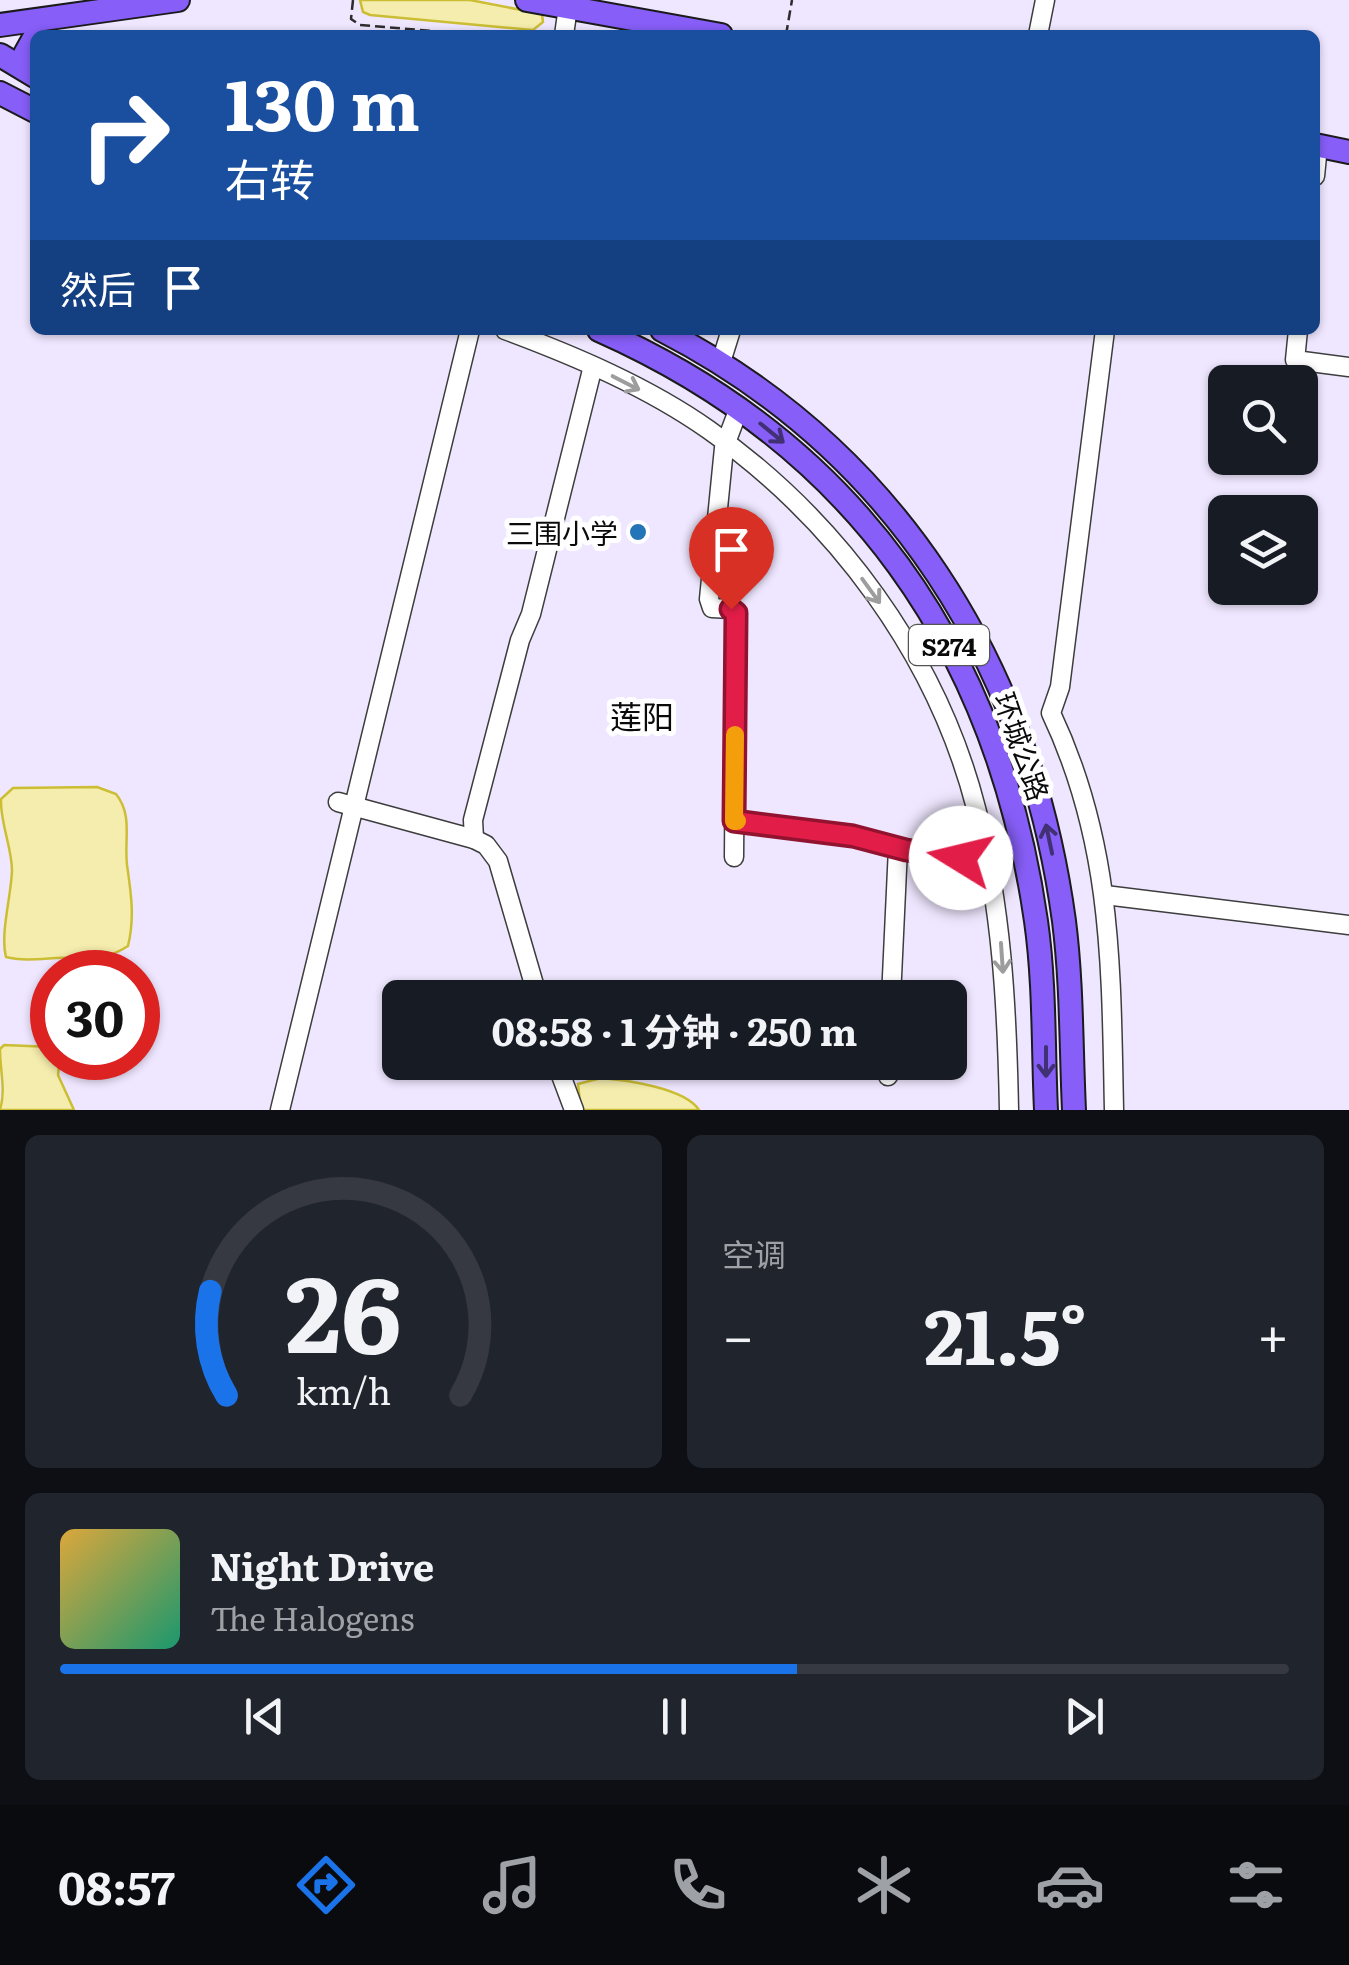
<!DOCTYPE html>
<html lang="zh">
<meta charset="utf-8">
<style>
body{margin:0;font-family:Literata,"Noto Sans SC",serif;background:#20242c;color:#f1f3f6;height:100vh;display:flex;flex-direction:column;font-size:38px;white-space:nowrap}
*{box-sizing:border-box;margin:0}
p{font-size:32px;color:#9ea1a6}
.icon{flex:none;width:55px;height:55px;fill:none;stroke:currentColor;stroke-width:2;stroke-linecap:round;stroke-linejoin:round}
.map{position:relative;height:1110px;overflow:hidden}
.details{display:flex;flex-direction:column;gap:25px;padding:25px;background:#0d0f14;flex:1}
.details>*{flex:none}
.guide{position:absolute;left:30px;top:30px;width:1290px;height:305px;border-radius:15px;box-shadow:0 2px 8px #0004;background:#1a4fa0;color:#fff;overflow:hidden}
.controls{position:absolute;left:1208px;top:365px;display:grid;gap:20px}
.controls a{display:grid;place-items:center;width:110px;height:110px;border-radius:15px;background:#171b24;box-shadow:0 2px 8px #0004;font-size:50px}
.speed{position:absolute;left:30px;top:950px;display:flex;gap:20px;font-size:50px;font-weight:700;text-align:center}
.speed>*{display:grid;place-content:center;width:130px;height:130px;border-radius:50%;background:#171b24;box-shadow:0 2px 8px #0004;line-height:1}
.speed .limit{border:15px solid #d22;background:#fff;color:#111}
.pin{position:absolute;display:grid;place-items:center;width:85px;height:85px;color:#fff;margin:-102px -42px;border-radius:50% 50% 50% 0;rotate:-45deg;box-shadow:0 0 10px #0007}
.pin .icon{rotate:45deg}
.me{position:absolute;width:110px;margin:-55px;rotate:279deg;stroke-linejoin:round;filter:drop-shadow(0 0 8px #0008)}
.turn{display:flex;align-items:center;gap:35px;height:210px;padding:0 30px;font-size:45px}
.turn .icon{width:130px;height:130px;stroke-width:2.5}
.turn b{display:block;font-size:70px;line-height:85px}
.then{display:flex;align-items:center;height:95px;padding:0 30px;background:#0003;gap:20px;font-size:38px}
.big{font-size:75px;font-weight:700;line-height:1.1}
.details .widget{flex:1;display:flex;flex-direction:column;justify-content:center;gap:15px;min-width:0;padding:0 35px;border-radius:15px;background:#20242c}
.details .dial{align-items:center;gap:0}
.dial svg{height:260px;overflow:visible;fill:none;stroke:#363941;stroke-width:7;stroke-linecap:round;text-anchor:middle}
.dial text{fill:#f1f3f6;stroke:none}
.song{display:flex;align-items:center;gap:30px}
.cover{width:120px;height:120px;border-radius:15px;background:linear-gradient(135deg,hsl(40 70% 55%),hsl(160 70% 35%))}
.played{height:10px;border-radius:5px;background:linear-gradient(90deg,#1a73e8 60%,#363941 60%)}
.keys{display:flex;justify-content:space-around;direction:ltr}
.heat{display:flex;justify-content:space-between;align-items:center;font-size:55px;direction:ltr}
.details .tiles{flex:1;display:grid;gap:25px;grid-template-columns:1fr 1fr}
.widget:last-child{grid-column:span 2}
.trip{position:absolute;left:382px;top:980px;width:585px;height:100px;border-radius:15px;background:#171b24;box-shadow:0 2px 8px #0004;font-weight:700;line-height:100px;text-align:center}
.tabs{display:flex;height:160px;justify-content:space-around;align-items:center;background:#090b0e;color:#9ea1a6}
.tabs .icon{width:70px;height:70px}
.tabs .selected{color:#1a73e8}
.tabs b{font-size:45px;color:#f1f3f6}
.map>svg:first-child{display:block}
.water{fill:#f5edad;stroke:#ccbe34;stroke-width:2.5}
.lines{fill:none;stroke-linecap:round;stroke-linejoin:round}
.minor-casing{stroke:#3d3d3d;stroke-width:21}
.major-casing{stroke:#1b1b1b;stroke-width:26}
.path{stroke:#2c2c2c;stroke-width:2.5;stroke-dasharray:10 5;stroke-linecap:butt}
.minor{stroke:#fff;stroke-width:18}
.major{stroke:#875ef8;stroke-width:22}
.oneway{stroke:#9d9d9d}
.oneway2{stroke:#423075}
.route-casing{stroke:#92132f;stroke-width:25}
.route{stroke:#e11d48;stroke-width:18}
.slow{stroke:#f59e0b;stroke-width:18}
.poi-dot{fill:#2474b8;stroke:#fff;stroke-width:4}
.labels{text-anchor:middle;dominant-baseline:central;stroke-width:10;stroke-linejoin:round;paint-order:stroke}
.shield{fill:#fff;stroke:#545454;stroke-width:2.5}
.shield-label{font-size:25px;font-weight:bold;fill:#0a0a0a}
.poi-label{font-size:28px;fill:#0a0a0a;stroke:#fff;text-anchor:end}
.street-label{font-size:28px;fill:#0a0a0a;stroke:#fff}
.quarter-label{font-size:32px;fill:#0a0a0a;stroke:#fff}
</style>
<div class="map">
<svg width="1349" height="1110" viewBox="0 0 1349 1110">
<rect width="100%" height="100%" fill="#efe7ff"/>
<g class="water">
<polygon points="360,0 470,0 542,14 543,22 533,30 370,15 363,12"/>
<path d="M97 787 116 794C133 815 124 840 127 865 131 893 135 917 128 946 100 964 85 956 56 958 39 959 22 961 6 957 0 934 11 897 12 871 12 847 0 823 1 799L13 788Z"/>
<path d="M4 1045 52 1047V1058H60L58 1075 74 1110H0C6 1090 0 1071 0 1049Z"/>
<path d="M601 1078C626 1080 685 1088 699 1110H581L578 1084Z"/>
</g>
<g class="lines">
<defs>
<g id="minor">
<polyline points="564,35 568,7"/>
<polyline points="1038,35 1045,0"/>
<polyline points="1315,176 1318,146"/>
<path d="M505 330C575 356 648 387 709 430 837 520 937 656 976 808 1002 907 1007 1008 1009 1110"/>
<path d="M1105 330 1060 687 1051 713C1113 844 1111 968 1114 1110"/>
<polyline points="1298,330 1295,360 1349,367"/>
<polyline points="721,362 731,330"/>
<polyline points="338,802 474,839 486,845 498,861 538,998"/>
<polyline points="734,821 853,836 906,850 988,862"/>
<polyline points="474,839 473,820 520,640 531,614 593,366"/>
<polyline points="734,857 736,613 731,609 712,608 709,599 724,448 739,408"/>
<polyline points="1105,895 1349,925"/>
<polyline points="891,998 898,848"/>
<polyline points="556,1062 574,1110"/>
<polyline points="888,1076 889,1062"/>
<polyline points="280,1110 470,330"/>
</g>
<g id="major">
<polyline points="527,0 721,35"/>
<polyline points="0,25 178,0"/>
<polyline points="0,55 35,76"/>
<polyline points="33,74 25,54 35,36"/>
<polyline points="0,93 35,111"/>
<polyline points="1315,145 1349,152"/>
<path d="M599 330C854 443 997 648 1036 921 1045 984 1043 1047 1046 1110"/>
<path d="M662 330C895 450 1029 664 1064 921 1072 984 1071 1047 1074 1110"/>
</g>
</defs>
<use href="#minor" class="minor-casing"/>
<use href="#major" class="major-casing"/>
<g class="path">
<polyline points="353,0 351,19 360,25 479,35"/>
<polyline points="786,35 792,0"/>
</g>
<use href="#minor" class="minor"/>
<use href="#major" class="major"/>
</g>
<defs><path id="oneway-shaft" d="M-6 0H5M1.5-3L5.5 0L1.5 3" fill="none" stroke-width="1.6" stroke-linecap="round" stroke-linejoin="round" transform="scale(2.5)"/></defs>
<g class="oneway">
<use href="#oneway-shaft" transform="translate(626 383) rotate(27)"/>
<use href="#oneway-shaft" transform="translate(871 591) rotate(54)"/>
<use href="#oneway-shaft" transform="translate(1002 958) rotate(86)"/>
</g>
<g class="oneway2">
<use href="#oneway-shaft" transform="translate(772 433) rotate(39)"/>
<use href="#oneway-shaft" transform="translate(1049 839) rotate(-102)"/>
<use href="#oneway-shaft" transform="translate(1046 1062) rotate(90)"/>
</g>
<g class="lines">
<defs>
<polyline id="route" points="731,609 736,613 734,821 853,836 906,850 961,858"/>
</defs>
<use href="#route" class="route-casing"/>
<use href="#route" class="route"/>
<polyline class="slow" points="735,735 734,821 737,821"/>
</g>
<circle class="poi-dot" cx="638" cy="532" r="10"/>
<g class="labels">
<rect class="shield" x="909" y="625" width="80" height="40" rx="8"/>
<g class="shield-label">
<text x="949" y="645">S274</text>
</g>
<g class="poi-label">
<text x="618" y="532">三围小学</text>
</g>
<g class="street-label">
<text transform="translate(1023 746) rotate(71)">环城公路</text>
</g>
<g class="quarter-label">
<text x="642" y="715">莲阳</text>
</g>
</g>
</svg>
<div class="controls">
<a><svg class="icon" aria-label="search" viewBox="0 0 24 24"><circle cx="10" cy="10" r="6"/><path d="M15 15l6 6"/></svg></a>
<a><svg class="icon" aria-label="layers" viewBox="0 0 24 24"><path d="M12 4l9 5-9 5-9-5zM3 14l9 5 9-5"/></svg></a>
</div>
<div class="speed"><div class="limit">30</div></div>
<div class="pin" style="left:731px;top:609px;background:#d93025"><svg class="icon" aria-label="arrive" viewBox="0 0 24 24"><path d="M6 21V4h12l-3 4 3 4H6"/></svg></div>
<svg class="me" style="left:961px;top:858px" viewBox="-20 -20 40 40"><circle r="19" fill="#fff"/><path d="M0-13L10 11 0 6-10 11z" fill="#e11d48"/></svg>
<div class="trip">08:58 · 1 分钟 · 250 m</div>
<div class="guide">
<div class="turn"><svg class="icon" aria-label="right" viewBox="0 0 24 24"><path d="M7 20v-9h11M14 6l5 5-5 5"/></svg><div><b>130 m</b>右转</div></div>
<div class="then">然后<svg class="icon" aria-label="arrive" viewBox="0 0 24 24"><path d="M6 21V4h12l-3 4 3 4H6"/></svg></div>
</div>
</div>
<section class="details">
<div class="tiles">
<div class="widget dial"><svg viewBox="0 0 100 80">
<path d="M14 69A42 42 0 1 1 86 69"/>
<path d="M14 69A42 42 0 0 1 9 37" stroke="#1a73e8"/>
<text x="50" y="56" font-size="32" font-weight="700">26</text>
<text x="50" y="72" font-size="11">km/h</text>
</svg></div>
<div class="widget"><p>空调</p>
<div class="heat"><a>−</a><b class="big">21.5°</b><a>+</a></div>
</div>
<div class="widget">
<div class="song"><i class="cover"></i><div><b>Night Drive</b><p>The Halogens</p></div></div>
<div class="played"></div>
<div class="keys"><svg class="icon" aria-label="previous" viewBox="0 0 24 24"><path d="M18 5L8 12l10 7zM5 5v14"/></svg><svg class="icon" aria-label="pause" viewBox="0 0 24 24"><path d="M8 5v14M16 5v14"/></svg><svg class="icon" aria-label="next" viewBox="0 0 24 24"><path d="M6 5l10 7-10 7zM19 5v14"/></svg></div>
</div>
</div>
</section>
<nav class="tabs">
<b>08:57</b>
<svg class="icon selected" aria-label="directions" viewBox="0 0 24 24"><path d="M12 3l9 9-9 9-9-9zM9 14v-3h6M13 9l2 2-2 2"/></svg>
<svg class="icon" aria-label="music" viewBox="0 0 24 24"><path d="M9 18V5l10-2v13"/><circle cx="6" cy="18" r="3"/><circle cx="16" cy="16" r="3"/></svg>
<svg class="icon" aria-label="phone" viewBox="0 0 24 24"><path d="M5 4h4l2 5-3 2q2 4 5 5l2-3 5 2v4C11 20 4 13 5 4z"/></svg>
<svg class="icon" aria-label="climate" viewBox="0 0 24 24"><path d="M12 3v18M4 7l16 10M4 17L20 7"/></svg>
<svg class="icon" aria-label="car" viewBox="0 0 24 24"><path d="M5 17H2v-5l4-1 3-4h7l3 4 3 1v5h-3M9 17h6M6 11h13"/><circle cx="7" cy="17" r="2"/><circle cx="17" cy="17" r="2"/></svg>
<svg class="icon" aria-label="filters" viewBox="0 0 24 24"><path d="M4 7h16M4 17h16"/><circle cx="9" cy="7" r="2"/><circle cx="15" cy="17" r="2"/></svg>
</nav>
